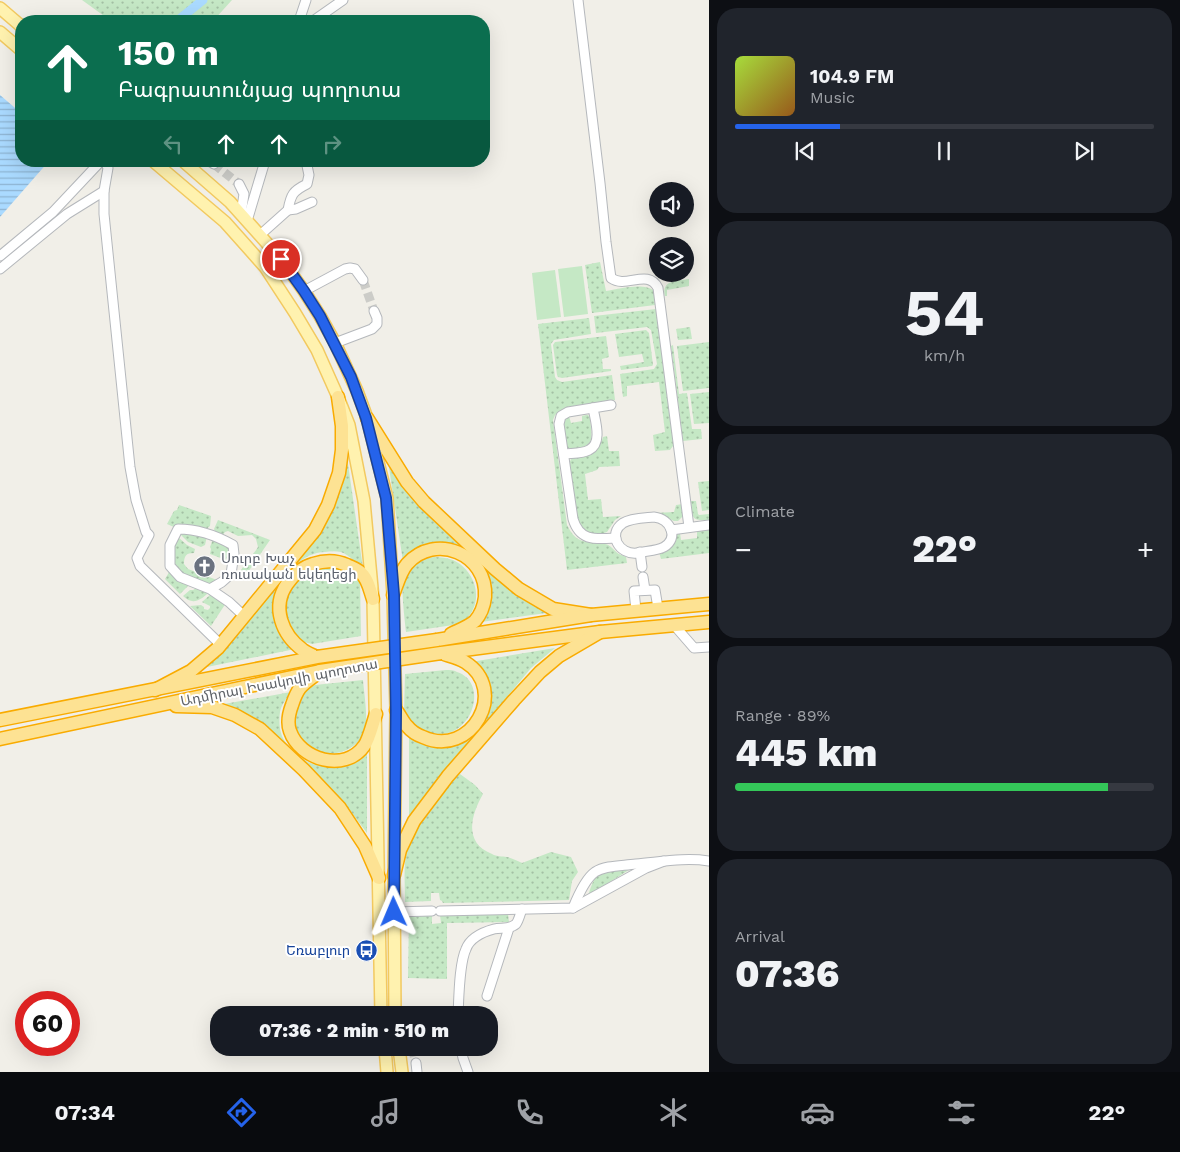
<!DOCTYPE html>
<meta charset="utf-8">
<style>
body{margin:0;font-family:"Work Sans","Noto Sans Armenian",sans-serif;background:#20242c;color:#f1f3f6;height:100vh;display:flex;flex-direction:column;font-size:19px;white-space:nowrap}
*{box-sizing:border-box;margin:0}
p{font-size:16px;color:#9ea1a6}
.icon{flex:none;width:28px;height:28px;fill:none;stroke:currentColor;stroke-width:2;stroke-linecap:round;stroke-linejoin:round}
.map{position:relative;flex:1;overflow:hidden}
.sheet{display:flex;flex-direction:column;gap:8px;padding:8px;background:#0d0f14;width:471px}
.sheet>*{flex:none}
.top-card{position:absolute;left:15px;top:15px;width:475px;height:152px;border-radius:20px;box-shadow:0 5px 20px #0002;background:#0b6e4f;color:#fff;overflow:hidden}
.tools{position:absolute;left:649px;top:182px;display:grid;gap:10px}
.tools a{display:grid;place-items:center;width:45px;height:45px;border-radius:50%;background:#171b24;box-shadow:0 5px 20px #0002;font-size:25px}
.speed{position:absolute;left:15px;top:991px;display:flex;gap:10px;font-size:25px;font-weight:700;text-align:center}
.speed>*{display:grid;place-content:center;width:65px;height:65px;border-radius:50%;background:#171b24;box-shadow:0 5px 20px #0002;line-height:1}
.speed .limit{border:8px solid #d22;background:#fff;color:#111}
.pin{position:absolute;display:grid;place-items:center;width:42px;height:42px;color:#fff;margin:-21px;border:2px solid #fff;border-radius:50%;box-shadow:0 1px 5px #0007}
.me{position:absolute;width:55px;margin:-28px;rotate:359deg;stroke-linejoin:round;filter:drop-shadow(0 0 4px #0008)}
.turn{display:flex;align-items:center;gap:18px;height:105px;padding:0 20px;font-size:22px}
.turn .icon{width:65px;height:65px;stroke-width:2.5}
.turn b{display:block;font-size:35px;line-height:42px}
.lanes{display:flex;align-items:center;height:48px;padding:0 20px;background:#0003;justify-content:center;gap:25px;direction:ltr}
.lanes .off{opacity:.35}
.big{font-size:38px;font-weight:800;line-height:1.1}
.sheet .tile{flex:1;display:flex;flex-direction:column;justify-content:center;gap:8px;min-width:0;padding:0 18px;border-radius:20px;background:#20242c}
.sheet .dial{align-items:center;gap:0}
.dial b{font-size:65px;line-height:1}
.song{display:flex;align-items:center;gap:15px}
.cover{width:60px;height:60px;border-radius:8px;background:linear-gradient(135deg,hsl(80 70% 55%),hsl(30 70% 35%))}
.played{height:5px;border-radius:2px;background:linear-gradient(90deg,#2563eb 25%,#363941 25%)}
.keys{display:flex;justify-content:space-around;direction:ltr}
.heat{display:flex;justify-content:space-between;align-items:center;font-size:28px;direction:ltr}
.charge{height:8px;border-radius:4px;background:linear-gradient(90deg,#34c759 89%,#363941 0)}
.trip{position:absolute;left:210px;top:1006px;width:288px;height:50px;border-radius:20px;background:#171b24;box-shadow:0 5px 20px #0002;font-weight:800;line-height:50px;text-align:center}
.tab-bar{display:flex;height:80px;justify-content:space-around;align-items:center;background:#090b0e;color:#9ea1a6}
.tab-bar .icon{width:35px;height:35px}
.tab-bar .on{color:#2563eb}
.tab-bar b{font-size:22px;color:#f1f3f6}
main{display:flex;flex:1;min-height:0}
.map>svg:first-child{display:block}
.grass{fill:url(#grass-dots)}
.park{fill:#c5e8c5}
.water{fill:url(#water-rules)}
.lines{fill:none;stroke-linecap:round;stroke-linejoin:round}
.canal{stroke:#aadaff;stroke-width:9}
.minor-tunnel{stroke:#ccccc8;stroke-width:9;stroke-dasharray:9 4.5;stroke-linecap:butt}
.minor-casing{stroke:#b5b8bc;stroke-width:11}
.major-casing{stroke:#f2c960;stroke-width:14}
.highway-casing{stroke:#f9ab00;stroke-width:15}
.minor{stroke:#fff;stroke-width:9}
.major{stroke:#fff2af;stroke-width:11}
.highway{stroke:#fde293;stroke-width:12}
.highway-bridge-casing{stroke:#f9ab00;stroke-width:15;stroke-linecap:butt}
.highway-bridge{stroke:#fde293;stroke-width:12}
.route-casing{stroke:#184099;stroke-width:12}
.route{stroke:#2563eb;stroke-width:9}
.labels{text-anchor:middle;dominant-baseline:central;stroke-width:4;stroke-linejoin:round;paint-order:stroke}
.worship-label{font-size:14px;fill:#5b616d;stroke:#fff;text-anchor:start}
.street-label{font-size:14px;fill:#5f6368;stroke:#fff}
.transit-label{font-size:14px;fill:#164399;stroke:#fff;text-anchor:end}
</style>
<main>
<div class="map">
<svg width="709" height="1072" viewBox="0 0 709 1072">
<defs>
<pattern id="grass-dots" width="8" height="8" patternUnits="userSpaceOnUse" patternTransform="scale(1.25)"><rect width="8" height="8" fill="#c5e8c5"/><path d="M2 2h.1M6 6h.1" fill="none" stroke="#a3c0a4" stroke-width="1.8" stroke-linecap="round"/></pattern>
<pattern id="water-rules" width="6" height="5" patternUnits="userSpaceOnUse" patternTransform="scale(1.25)"><rect width="6" height="5" fill="#aadaff"/><path d="M0 2.5h6" fill="none" stroke="#8eb4d2"/></pattern>
</defs>
<rect width="100%" height="100%" fill="#f1efe8"/>
<g class="grass">
<polygon points="82,0 232,0 213,21 111,21"/>
<path d="M600 262 606 291C619 289 644 282 654 291L655 305 592 313 585 265Z"/>
<path d="M689 279V286L667 290V296H665C661 280 677 281 689 279Z"/>
<polygon points="656,309 674,441 673,446 670,450 655,451 653,435 665,432 659,382 627,386 627,396 623,397 620,374 654,369 657,364 651,330 647,327 596,333 594,316"/>
<path d="M589 318 591 334 554 340 551 344 555 377 557 380 562 382 612 375 615 400 567 407 559 412 555 415 553 420 567 525C578 547 586 539 605 544 611 545 614 551 619 554 621 555 624 556 626 557L627 563 567 570 538 324Z"/>
<polygon points="690,327 692,339 678,340 676,329"/>
<polygon points="646,330 649,333 653,365 652,366 621,370 620,366 644,362 642,354 619,357 615,334"/>
<polygon points="606,336 609,357 602,359 603,369 611,369 611,371 562,378 558,377 557,375 553,345 555,342"/>
<polygon points="709,342 709,388 683,391 677,346"/>
<polygon points="673,345 679,394 687,393 692,429 701,429 702,439 683,441 671,346"/>
<polygon points="709,392 709,423 694,424 690,394"/>
<path d="M586 415H588L590 418C592 440 596 449 568 448L566 445 562 423 564 418 569 416 571 423 582 421V416Z"/>
<path d="M607 436 609 451H619L620 466 599 467 597 470 585 474 588 500 601 499 603 517 621 516 615 520 607 532C594 536 590 534 579 527L569 463 573 456C589 454 598 454 603 437Z"/>
<polygon points="387,454 403,483 554,612 481,622 490,592 457,547 403,562"/>
<path d="M347 457 363 568C356 563 349 555 341 552 336 551 330 551 325 552 302 553 289 570 280 590 276 597 273 603 273 612 275 623 289 639 295 649L207 667 323 527 330 516 343 484Z"/>
<polygon points="709,481 709,510 702,511 698,482"/>
<path d="M691 501H696L698 514 699 515 709 514V520C690 521 693 518 691 501Z"/>
<polygon points="683,504 683,516 678,521 674,521 655,513 674,512 676,505"/>
<polygon points="179,505 211,516 210,526 205,530 184,525 176,528 167,524 174,511 177,510"/>
<path d="M218 520 270 540 246 575 241 572V570C246 562 253 555 258 547L256 539 252 535 238 536 228 531 225 532 222 536 216 534 214 529Z"/>
<polygon points="709,529 709,553 661,559 659,552 675,536 680,533 681,540 697,538 697,531"/>
<polygon points="182,532 207,536 205,545 201,547 188,542 180,534"/>
<path d="M178 537 187 545 195 549 194 553C186 553 184 556 184 564L188 569 217 580 216 582 213 584C194 580 169 573 173 548 174 545 176 540 178 537Z"/>
<polygon points="213,539 229,546 230,552 226,560 210,554 211,549 210,547"/>
<path d="M434 557C441 557 447 558 453 560 473 569 483 595 471 613 468 618 464 621 460 624L406 632C405 621 400 582 404 574 409 565 424 558 434 557Z"/>
<path d="M327 567C339 568 350 572 360 580L361 636 312 644 304 642 292 631 285 616V599L292 584 311 569Z"/>
<polygon points="170,569 187,582 188,586 180,594 165,579 168,574"/>
<path d="M198 587 208 593C200 601 192 605 183 596L190 590H193Z"/>
<polygon points="211,594 226,603 211,626 190,606 201,605 204,607 204,609 208,610 210,608 210,606 202,602"/>
<polygon points="555,648 531,668 492,715 409,822 409,738 431,747 449,747 466,740 474,732 486,716 471,662"/>
<path d="M446 670C449 670 454 670 457 672 491 683 471 743 431 733 427 732 420 731 417 729 412 725 408 718 404 714L405 674Z"/>
<path d="M363 680C364 693 369 722 364 733 360 742 352 748 344 751 312 763 279 726 301 697 305 691 308 688 315 685Z"/>
<path d="M291 692C287 698 281 705 280 712 279 719 279 729 282 736 287 748 303 762 316 765 326 767 334 766 343 765 353 764 361 761 367 753V833L348 808 295 755 213 706Z"/>
<path d="M460 774 475 785 483 794C471 815 463 843 492 854 497 857 502 856 507 857 512 858 518 861 522 863L551 852 571 857 578 872 572 881 569 900 443 903 442 901 440 900 439 893H431V901L405 902C405 889 404 876 405 863 408 831 437 802 455 776Z"/>
<path d="M632 868 588 896C590 890 592 882 596 877 604 867 621 869 632 868Z"/>
<polygon points="409,914 432,914 432,924 441,923 440,915 508,914 509,922 447,923 447,979 408,978"/>
</g>
<g class="park">
<polygon points="582,266 588,314 564,317 558,269"/>
<polygon points="555,270 561,317 537,320 532,273"/>
</g>
<polygon class="water" points="0,95 21,113 21,161 49,161 0,217"/>
<g class="lines">
<polyline class="canal" points="177,21 203,0"/>
<g class="minor-tunnel">
<polyline points="214,164 239,184"/>
<polyline points="363,280 374,311"/>
<polyline points="412,1048 416,1063"/>
</g>
<defs>
<g id="minor">
<path d="M578 0 600 183 606 242 611 278C626 289 648 268 658 288L689 527"/>
<polyline points="299,21 306,0"/>
<polyline points="313,21 343,0"/>
<polyline points="105,161 108,168 104,191 104,214 130,467 136,500 146,532 149,535 137,558 140,566 221,645"/>
<polyline points="209,161 214,164"/>
<polyline points="239,184 244,194 241,214"/>
<polyline points="288,210 296,209 312,202"/>
<polyline points="247,221 265,161"/>
<path d="M260 235 288 210C291 194 293 191 307 184L309 175 306 161"/>
<polyline points="0,256 53,212 101,161"/>
<polyline points="0,269 67,214 104,191"/>
<polyline points="304,291 345,269 350,268 355,269 363,280"/>
<polyline points="335,343 372,329 377,324 377,318 374,311"/>
<path d="M611 405 568 412 561 416 559 424 573 519C580 542 596 539 616 538"/>
<path d="M564 454C572 453 582 454 589 450 603 443 595 420 593 408"/>
<path d="M654 517C671 519 679 538 664 547 657 551 645 551 637 553 619 555 607 534 623 523 631 518 645 518 654 517Z"/>
<polyline points="671,530 709,525"/>
<polyline points="640,552 642,567"/>
<polyline points="643,577 645,590"/>
<path d="M210 589 222 582 231 574 234 554 233 545C217 536 197 529 178 529L170 545V566L180 577 210 589 229 602 244 616"/>
<polyline points="636,610 634,591 655,590 658,608"/>
<polyline points="674,625 694,648 709,647"/>
<path d="M573 908C577 898 585 879 595 872 606 865 622 866 636 864 660 862 685 857 709 861"/>
<polyline points="440,911 573,908 646,868 664,861"/>
<polyline points="394,912 432,911"/>
<polyline points="487,996 509,928"/>
<path d="M458 1015C459 997 459 964 466 949 470 938 483 932 494 929 501 927 509 930 516 924 519 920 520 914 522 909"/>
<polyline points="461,1048 463,1058 468,1072"/>
<polyline points="416,1063 417,1072"/>
</g>
<g id="major">
<polyline points="0,8 21,26"/>
<polyline points="0,32 21,50"/>
<polyline points="153,161 225,222 265,267 295,313 317,350 338,397 349,425 364,501 373,599 381,1015"/>
<polyline points="183,161 230,202 281,259 304,291 320,316 335,343 357,391 367,418 387,498 393,595 396,710 394,875 395,1015"/>
<polyline points="385,1048 387,1072"/>
<polyline points="399,1048 402,1072"/>
</g>
<g id="highway">
<polyline points="367,418 407,482 424,502 495,569 519,589 553,609 591,615"/>
<path d="M393 595C397 585 400 572 407 564 435 532 488 554 485 597 484 606 481 614 475 621 468 627 459 630 451 634"/>
<polyline points="437,640 591,615 709,604"/>
<polyline points="441,653 600,632 709,622"/>
<path d="M317 657C312 655 307 653 303 650 282 635 271 607 287 584 294 574 302 567 313 564 325 560 336 560 347 565 351 567 357 569 360 572 368 578 370 591 373 599"/>
<path d="M318 673C312 678 305 682 300 688 296 693 294 699 292 705 289 713 287 723 290 731 300 760 345 773 364 746 369 740 373 722 376 714"/>
<polyline points="155,690 191,671 218,648 315,530 328,505 339,473 342,450 342,426 338,397"/>
<polyline points="176,706 212,707 235,715 260,729 304,770 340,808 365,846 379,878"/>
<path d="M396 710C400 715 403 722 407 726 411 731 417 735 423 737 471 759 510 690 465 662 459 658 450 656 444 654"/>
<polyline points="0,720 317,657"/>
<polyline points="0,739 320,671"/>
<polyline points="394,875 400,850 414,821 448,776 514,700 540,672 559,656 600,632"/>
</g>
</defs>
<use href="#minor" class="minor-casing"/>
<use href="#major" class="major-casing"/>
<use href="#highway" class="highway-casing"/>
<use href="#minor" class="minor"/>
<use href="#major" class="major"/>
<use href="#highway" class="highway"/>
<defs>
<g id="highway-bridge">
<polyline points="317,657 437,640"/>
<polyline points="320,671 441,653"/>
</g>
</defs>
<use href="#highway-bridge" class="highway-bridge-casing"/>
<use href="#highway-bridge" class="highway-bridge"/>
</g>
<g class="lines">
<defs>
<polyline id="route" points="281,259 304,291 320,316 351,377 366,418 386,498 394,595 396,710 394,912"/>
</defs>
<use href="#route" class="route-casing"/>
<use href="#route" class="route"/>
</g>
<defs>
<symbol id="church-disc" viewBox="-11 -11 22 22"><circle r="9.5" fill="#6b7280" stroke="#fff"/><path d="M-1.2-6h2.4v3.5h3.3v2.4h-3.3V6h-2.4V-.1h-3.3v-2.4h3.3Z" fill="#fff"/></symbol>
<symbol id="bus-disc" viewBox="-11 -11 22 22"><circle r="9.5" fill="#1a4fb4" stroke="#fff"/><path d="M-5-6H5V4H4V6H2V4H-2V6H-4V4H-5ZM-3.5-4V0h7V-4ZM-3.5 1.2v1.5H-2V1.2ZM2 1.2v1.5H3.5V1.2Z" fill="#fff"/></symbol>
</defs>
<g fill-rule="evenodd">
<use href="#church-disc" x="192" y="554" width="25" height="25"/>
<use href="#bus-disc" x="354" y="938" width="25" height="25"/>
</g>
<g class="labels">
<g class="worship-label">
<text x="221" y="558">Սուրբ Խաչ<tspan x="221" dy="16">ռուսական եկեղեցի</tspan></text>
</g>
<g class="street-label">
<text transform="translate(279 682) rotate(-11)">Ադմիրալ Իսակովի պողոտա</text>
</g>
<g class="transit-label">
<text x="350" y="950">Եռաբլուր</text>
</g>
</g>
</svg>
<div class="tools">
<a><svg class="icon" aria-label="sound" viewBox="0 0 24 24"><path d="M4 9h4l5-4v14l-5-4H4zM17 9q2 3 0 6"/></svg></a>
<a><svg class="icon" aria-label="layers" viewBox="0 0 24 24"><path d="M12 4l9 5-9 5-9-5zM3 14l9 5 9-5"/></svg></a>
</div>
<div class="speed"><div class="limit">60</div></div>
<div class="pin" style="left:281px;top:259px;background:#d93025"><svg class="icon" aria-label="arrive" viewBox="0 0 24 24"><path d="M6 21V4h12l-3 4 3 4H6"/></svg></div>
<svg class="me" style="left:394px;top:912px" viewBox="-20 -20 40 40"><path d="M0-17L14 15 0 8-14 15z" fill="#2563eb" stroke="#fff" stroke-width="4"/></svg>
<div class="trip">07:36 · 2 min · 510 m</div>
<div class="top-card">
<div class="turn"><svg class="icon" aria-label="ahead" viewBox="0 0 24 24"><path d="M12 20V5M6 11l6-6 6 6"/></svg><div><b>150 m</b>Բագրատունյաց պողոտա</div></div>
<div class="lanes"><svg class="icon off" aria-label="left" viewBox="0 0 24 24"><path d="M17 20v-9H6M10 6l-5 5 5 5"/></svg><svg class="icon" aria-label="ahead" viewBox="0 0 24 24"><path d="M12 20V5M6 11l6-6 6 6"/></svg><svg class="icon" aria-label="ahead" viewBox="0 0 24 24"><path d="M12 20V5M6 11l6-6 6 6"/></svg><svg class="icon off" aria-label="right" viewBox="0 0 24 24"><path d="M7 20v-9h11M14 6l5 5-5 5"/></svg></div>
</div>
</div>
<section class="sheet">
<div class="tile">
<div class="song"><i class="cover"></i><div><b>104.9 FM</b><p>Music</p></div></div>
<div class="played"></div>
<div class="keys"><svg class="icon" aria-label="previous" viewBox="0 0 24 24"><path d="M18 5L8 12l10 7zM5 5v14"/></svg><svg class="icon" aria-label="pause" viewBox="0 0 24 24"><path d="M8 5v14M16 5v14"/></svg><svg class="icon" aria-label="next" viewBox="0 0 24 24"><path d="M6 5l10 7-10 7zM19 5v14"/></svg></div>
</div>
<div class="tile dial"><b>54</b><p>km/h</p></div>
<div class="tile"><p>Climate</p>
<div class="heat"><a>−</a><b class="big">22°</b><a>+</a></div>
</div>
<div class="tile"><p>Range · 89%</p><b class="big">445 km</b><div class="charge"></div></div>
<div class="tile"><p>Arrival</p><b class="big">07:36</b></div>
</section>
</main>
<nav class="tab-bar">
<b>07:34</b>
<svg class="icon on" aria-label="directions" viewBox="0 0 24 24"><path d="M12 3l9 9-9 9-9-9zM9 14v-3h6M13 9l2 2-2 2"/></svg>
<svg class="icon" aria-label="music" viewBox="0 0 24 24"><path d="M9 18V5l10-2v13"/><circle cx="6" cy="18" r="3"/><circle cx="16" cy="16" r="3"/></svg>
<svg class="icon" aria-label="phone" viewBox="0 0 24 24"><path d="M5 4h4l2 5-3 2q2 4 5 5l2-3 5 2v4C11 20 4 13 5 4z"/></svg>
<svg class="icon" aria-label="climate" viewBox="0 0 24 24"><path d="M12 3v18M4 7l16 10M4 17L20 7"/></svg>
<svg class="icon" aria-label="car" viewBox="0 0 24 24"><path d="M5 17H2v-5l4-1 3-4h7l3 4 3 1v5h-3M9 17h6M6 11h13"/><circle cx="7" cy="17" r="2"/><circle cx="17" cy="17" r="2"/></svg>
<svg class="icon" aria-label="filters" viewBox="0 0 24 24"><path d="M4 7h16M4 17h16"/><circle cx="9" cy="7" r="2"/><circle cx="15" cy="17" r="2"/></svg>
<b>22°</b>
</nav>
